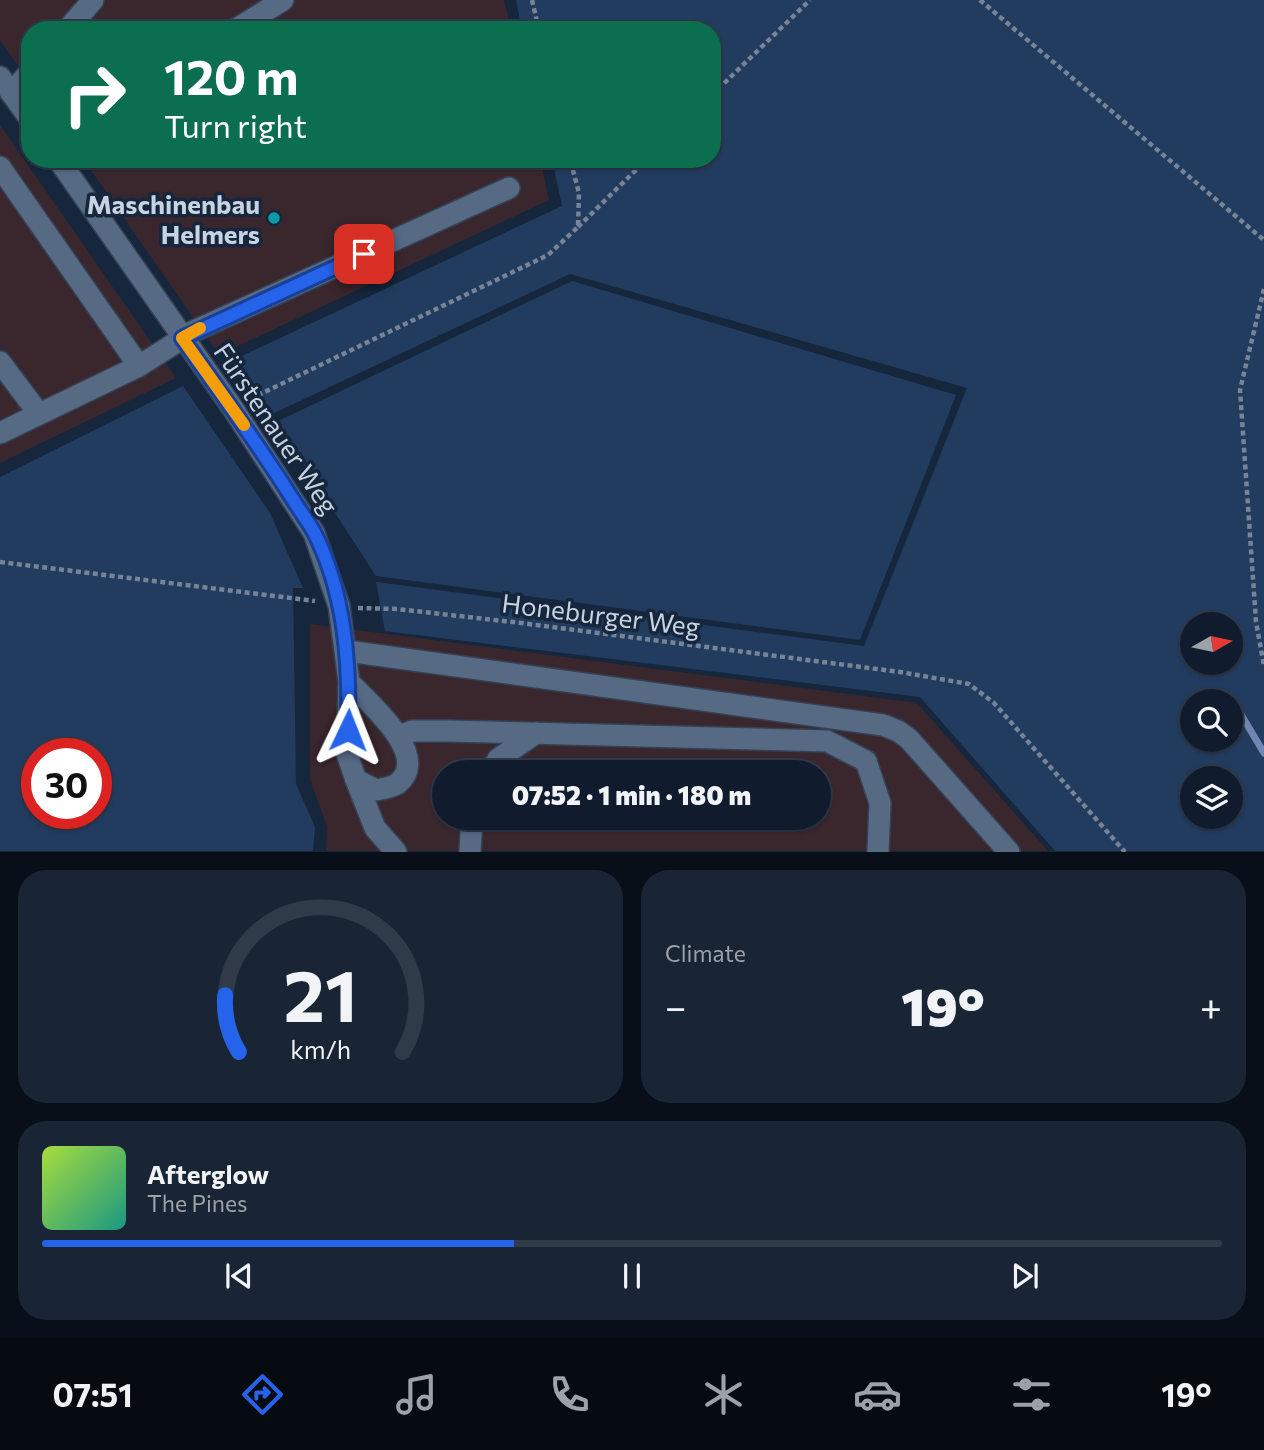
<!DOCTYPE html>
<meta charset="utf-8">
<style>
body{margin:0;font-family:Commissioner,sans-serif;background:#192535;color:#f1f3f6;height:100vh;display:flex;flex-direction:column;font-size:26px;white-space:nowrap}
*{box-sizing:border-box;margin:0}
p{font-size:23px;color:#9ca1aa}
.icon{flex:none;width:38px;height:38px;fill:none;stroke:currentColor;stroke-width:2;stroke-linecap:round;stroke-linejoin:round}
.map{position:relative;height:852px;overflow:hidden}
.drawer{display:flex;flex-direction:column;gap:18px;padding:18px;background:#090f19;flex:1}
.drawer>*{flex:none}
.top-card{position:absolute;left:21px;top:21px;width:700px;height:147px;border-radius:28px;box-shadow:0 2px 5px #0004,0 0 0 2px #303a49;background:#0b6e4f;color:#fff;overflow:hidden}
.needle{width:46px;rotate:81deg}
.controls{position:absolute;left:1180px;top:612px;display:grid;gap:14px}
.controls a{display:grid;place-items:center;width:63px;height:63px;border-radius:50%;background:#101c2d;box-shadow:0 2px 5px #0004,0 0 0 2px #303a49;font-size:35px}
.speed{position:absolute;left:21px;top:738px;display:flex;gap:14px;font-size:35px;font-weight:700;text-align:center}
.speed>*{display:grid;place-content:center;width:91px;height:91px;border-radius:50%;background:#101c2d;box-shadow:0 2px 5px #0004,0 0 0 2px #303a49;line-height:1}
.speed .limit{border:10px solid #d22;background:#fff;color:#111}
.pin{position:absolute;display:grid;place-items:center;width:60px;height:60px;color:#fff;margin:-30px;border-radius:14px;box-shadow:0 4px 10px #0006}
.me{position:absolute;width:77px;margin:-38px;rotate:2deg;stroke-linejoin:round;filter:drop-shadow(0 0 5px #0008)}
.turn{display:flex;align-items:center;gap:24px;height:147px;padding:0 28px;font-size:32px}
.turn .icon{width:91px;height:91px;stroke-width:2.5}
.turn b{display:block;font-size:49px;line-height:60px}
.big{font-size:52px;font-weight:800;line-height:1.1}
.drawer .card{flex:1;display:flex;flex-direction:column;justify-content:center;gap:10px;min-width:0;padding:0 24px;border-radius:28px;background:#192535}
.drawer .dial{align-items:center;gap:0}
.dial svg{height:182px;overflow:visible;fill:none;stroke:#303a49;stroke-width:7;stroke-linecap:round;text-anchor:middle}
.dial text{fill:#f1f3f6;stroke:none}
.song{display:flex;align-items:center;gap:21px}
.cover{width:84px;height:84px;border-radius:10px;background:linear-gradient(135deg,hsl(80 70% 55%),hsl(170 70% 35%))}
.played{height:7px;border-radius:4px;background:linear-gradient(90deg,#2563eb 40%,#303a49 40%)}
.keys{display:flex;justify-content:space-around;direction:ltr}
.heat{display:flex;justify-content:space-between;align-items:center;font-size:38px;direction:ltr}
.drawer .tiles{flex:1;display:grid;gap:18px;grid-template-columns:1fr 1fr}
.card:last-child{grid-column:span 2}
.trip{position:absolute;left:432px;top:760px;width:399px;height:70px;border-radius:35px;background:#101c2d;box-shadow:0 2px 5px #0004,0 0 0 2px #303a49;font-weight:800;line-height:70px;text-align:center}
.menu{display:flex;height:112px;justify-content:space-around;align-items:center;background:#060b12;color:#9ca1aa}
.menu .icon{width:49px;height:49px}
.menu .on{color:#2563eb}
.menu b{font-size:32px;color:#f1f3f6}
.map>svg:first-child{display:block}
.commercial{fill:#3a272d;fill-rule:evenodd}
.green{fill:#223c60;fill-rule:evenodd}
.lines{fill:none;stroke-linecap:round;stroke-linejoin:round}
.stream{stroke:#7187b2;stroke-width:7}
.minor-casing{stroke:#354155;stroke-width:24}
.path{stroke:#768496;stroke-width:4.5;stroke-dasharray:5 3.5;stroke-linecap:butt}
.minor{stroke:#576a84;stroke-width:21}
.route-casing{stroke:#184099;stroke-width:18}
.route{stroke:#2563eb;stroke-width:12}
.slow{stroke:#f59e0b;stroke-width:12}
.culture-dot{fill:#0f9aa8;stroke:#16263c;stroke-width:2.5}
.labels{text-anchor:middle;dominant-baseline:central;stroke-width:7;stroke-linejoin:round;paint-order:stroke}
.poi-label{font-size:26px;font-weight:bold;fill:#c8d3e2;stroke:#16263c;text-anchor:end}
.street-label{font-size:26px;fill:#c8d3e2;stroke:#16263c}
</style>
<div class="map">
<svg width="1264" height="852" viewBox="0 0 1264 852">
<rect width="100%" height="100%" fill="#16263c"/>
<g class="commercial">
<polygon points="0,0 504,0 511,30 30,30 30,83 0,40"/>
<polygon points="0,125 176,378 0,463"/>
<polygon points="83,159 540,159 549,200 219,355"/>
<path d="M310 624 917 703 1048 851H326L327 827 310 779ZM444 772H819V817H444Z"/>
</g>
<g class="green">
<path d="M516 0H1264V851H1055L920 697 385 631 376 582 864 646 967 388 570 274 268 416 229 362 562 206 552 159H712V30H522ZM1192 625H1230V663H1192ZM1192 702H1230V740H1192ZM1192 779H1230V817H1192Z"/>
<polygon points="572,281 956,395 860,640 376,576 276,422"/>
<path d="M183 386 270 513 303 588H293L296 784 315 827 313 851H0V477ZM37 754H96V814H37Z"/>
</g>
<g class="lines">
<polyline class="stream" points="1236,706 1264,753"/>
<defs>
<g id="minor">
<polyline points="67,30 93,0"/>
<polyline points="235,30 283,0"/>
<polyline points="0,77 30,119"/>
<polyline points="11,93 30,72"/>
<path d="M58 159 232 407 314 533 339 606 349 682 347 754 356 780 376 790C382 789 392 787 397 784 433 756 368 702 349 682"/>
<polyline points="0,167 139,366"/>
<polyline points="0,362 39,414"/>
<polyline points="0,433 139,366 194,331 509,188"/>
<polyline points="347,651 883,725 898,731 909,739 1009,852"/>
<polyline points="399,736 412,731 449,731 827,741 866,761 880,803 878,852"/>
<polyline points="491,772 498,759 536,733"/>
<polyline points="356,780 375,828 396,852"/>
<polyline points="470,852 472,817"/>
</g>
</defs>
<use href="#minor" class="minor-casing"/>
<g class="path">
<polyline points="532,0 539,30"/>
<polyline points="980,0 1264,240"/>
<polyline points="712,95 810,0"/>
<polyline points="578,227 647,159"/>
<polyline points="1264,289 1240,390 1256,622 1264,666"/>
<polyline points="250,399 548,255 578,227 579,193 570,159"/>
<polyline points="0,562 315,601"/>
<polyline points="358,608 397,609 521,623 900,672 969,684 994,703 1125,852"/>
<polyline points="562,772 562,755"/>
</g>
<use href="#minor" class="minor"/>
</g>
<g class="lines">
<defs>
<path id="route" d="M348 730C350 663 345 593 314 532 305 517 294 502 285 487 252 436 217 387 182 338L364 254"/>
</defs>
<use href="#route" class="route-casing"/>
<use href="#route" class="route"/>
<polyline class="slow" points="200,328 182,338 244,425"/>
</g>
<circle class="culture-dot" cx="274" cy="218" r="7"/>
<g class="labels">
<g class="poi-label">
<text x="260" y="203">Maschinenbau<tspan x="260" dy="30">Helmers</tspan></text>
</g>
<g class="street-label">
<text transform="translate(277 428) rotate(56)">Fürstenauer Weg</text>
<text transform="translate(601 614) rotate(7)">Honeburger Weg</text>
</g>
</g>
</svg>
<div class="controls">
<a><svg class="needle" viewBox="-14 -14 28 28"><path d="M0-13l5 13h-10z" fill="#e53935"/><path d="M0 13l5-13h-10z" fill="#9ca1aa"/></svg></a>
<a><svg class="icon" aria-label="search" viewBox="0 0 24 24"><circle cx="10" cy="10" r="6"/><path d="M15 15l6 6"/></svg></a>
<a><svg class="icon" aria-label="layers" viewBox="0 0 24 24"><path d="M12 4l9 5-9 5-9-5zM3 14l9 5 9-5"/></svg></a>
</div>
<div class="speed"><div class="limit">30</div></div>
<div class="pin" style="left:364px;top:254px;background:#d93025"><svg class="icon" aria-label="arrive" viewBox="0 0 24 24"><path d="M6 21V4h12l-3 4 3 4H6"/></svg></div>
<svg class="me" style="left:348px;top:730px" viewBox="-20 -20 40 40"><path d="M0-17L14 15 0 8-14 15z" fill="#2563eb" stroke="#fff" stroke-width="4"/></svg>
<div class="trip">07:52 · 1 min · 180 m</div>
<div class="top-card">
<div class="turn"><svg class="icon" aria-label="right" viewBox="0 0 24 24"><path d="M7 20v-9h11M14 6l5 5-5 5"/></svg><div><b>120 m</b>Turn right</div></div>
</div>
</div>
<section class="drawer">
<div class="tiles">
<div class="card dial"><svg viewBox="0 0 100 80">
<path d="M14 69A42 42 0 1 1 86 69"/>
<path d="M14 69A42 42 0 0 1 8 44" stroke="#2563eb"/>
<text x="50" y="56" font-size="32" font-weight="700">21</text>
<text x="50" y="72" font-size="11">km/h</text>
</svg></div>
<div class="card"><p>Climate</p>
<div class="heat"><a>−</a><b class="big">19°</b><a>+</a></div>
</div>
<div class="card">
<div class="song"><i class="cover"></i><div><b>Afterglow</b><p>The Pines</p></div></div>
<div class="played"></div>
<div class="keys"><svg class="icon" aria-label="previous" viewBox="0 0 24 24"><path d="M18 5L8 12l10 7zM5 5v14"/></svg><svg class="icon" aria-label="pause" viewBox="0 0 24 24"><path d="M8 5v14M16 5v14"/></svg><svg class="icon" aria-label="next" viewBox="0 0 24 24"><path d="M6 5l10 7-10 7zM19 5v14"/></svg></div>
</div>
</div>
</section>
<nav class="menu">
<b>07:51</b>
<svg class="icon on" aria-label="directions" viewBox="0 0 24 24"><path d="M12 3l9 9-9 9-9-9zM9 14v-3h6M13 9l2 2-2 2"/></svg>
<svg class="icon" aria-label="music" viewBox="0 0 24 24"><path d="M9 18V5l10-2v13"/><circle cx="6" cy="18" r="3"/><circle cx="16" cy="16" r="3"/></svg>
<svg class="icon" aria-label="phone" viewBox="0 0 24 24"><path d="M5 4h4l2 5-3 2q2 4 5 5l2-3 5 2v4C11 20 4 13 5 4z"/></svg>
<svg class="icon" aria-label="climate" viewBox="0 0 24 24"><path d="M12 3v18M4 7l16 10M4 17L20 7"/></svg>
<svg class="icon" aria-label="car" viewBox="0 0 24 24"><path d="M5 17H2v-5l4-1 3-4h7l3 4 3 1v5h-3M9 17h6M6 11h13"/><circle cx="7" cy="17" r="2"/><circle cx="17" cy="17" r="2"/></svg>
<svg class="icon" aria-label="filters" viewBox="0 0 24 24"><path d="M4 7h16M4 17h16"/><circle cx="9" cy="7" r="2"/><circle cx="15" cy="17" r="2"/></svg>
<b>19°</b>
</nav>
